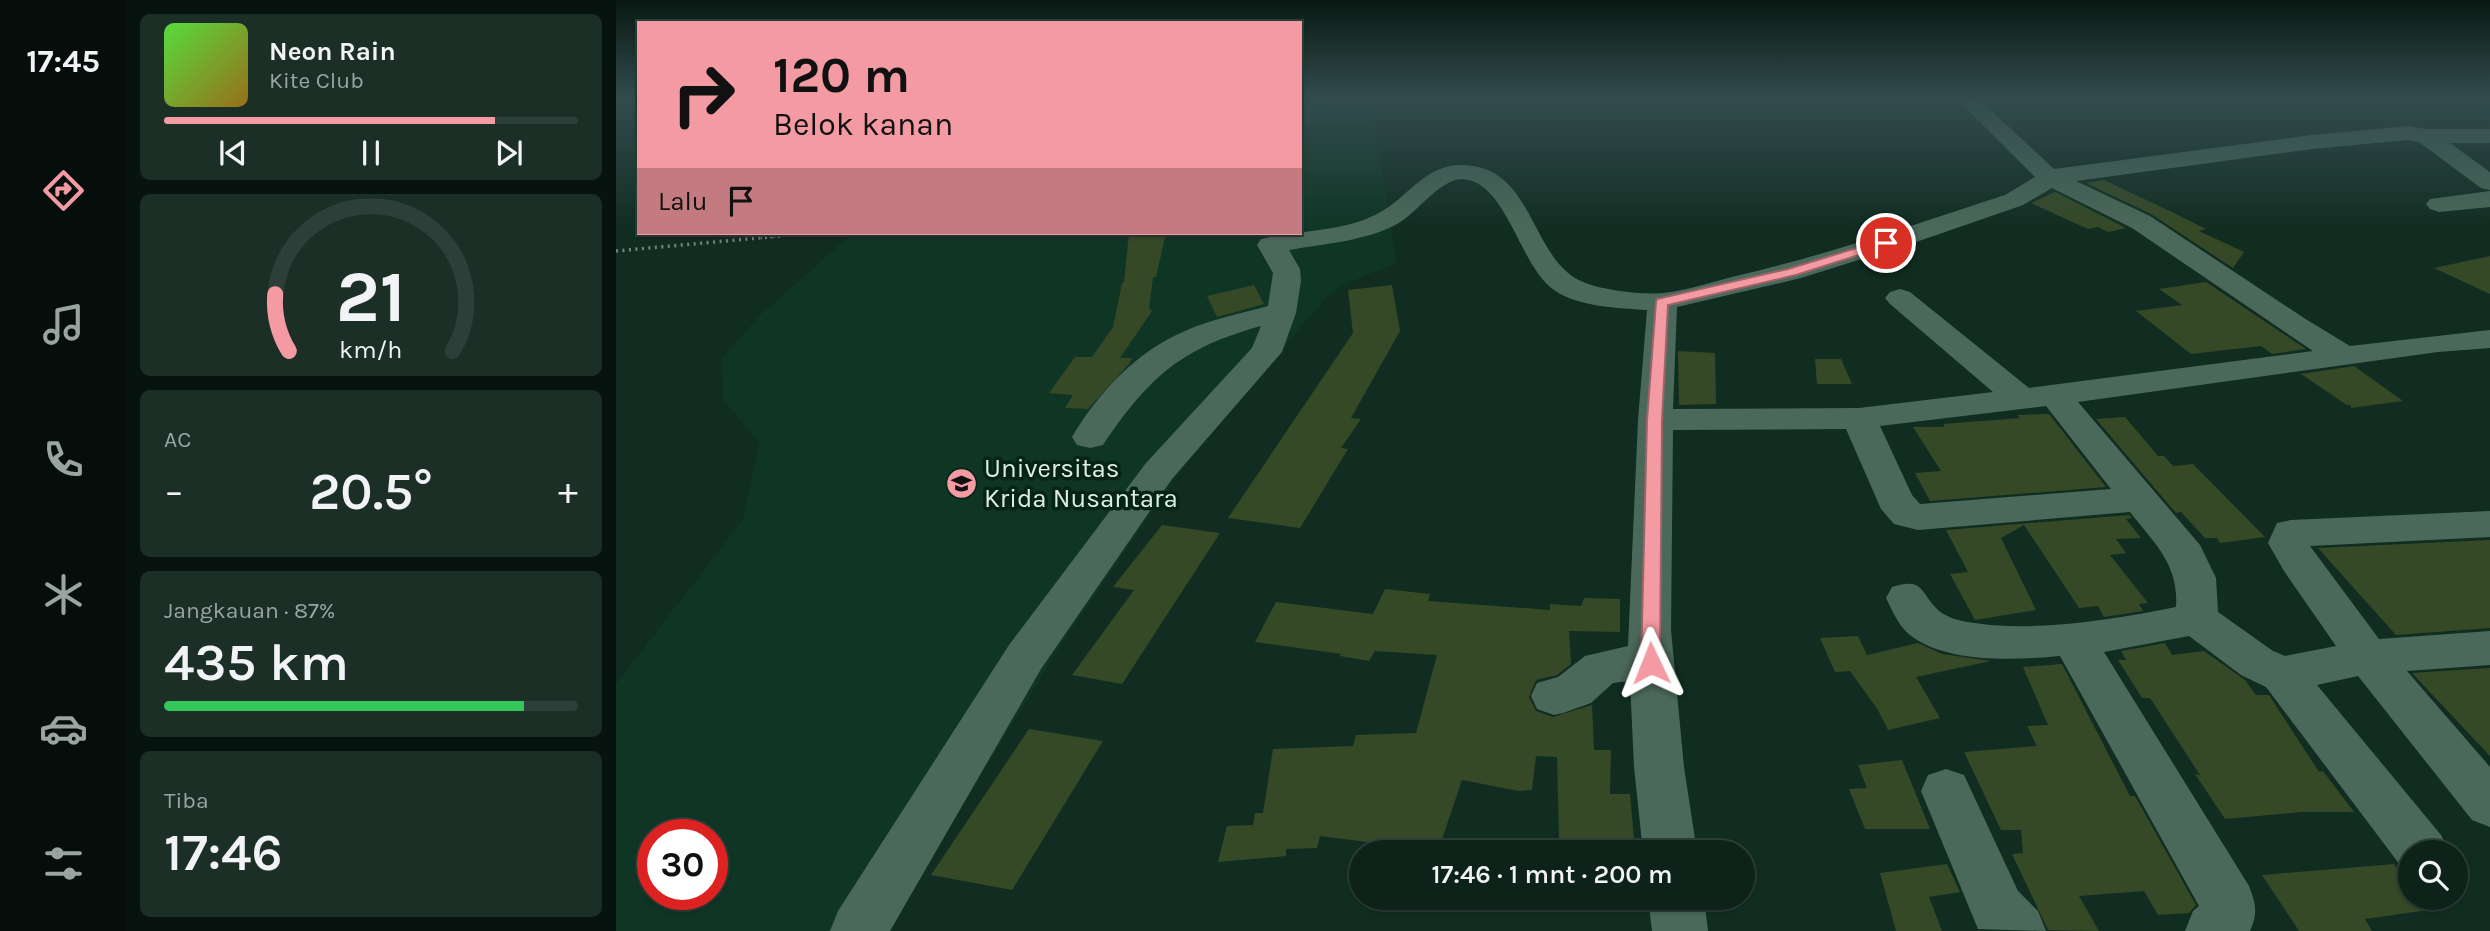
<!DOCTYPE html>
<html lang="id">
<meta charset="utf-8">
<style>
body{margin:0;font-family:Karla,sans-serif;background:#1b2f26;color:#f1f3f6;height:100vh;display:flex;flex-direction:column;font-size:26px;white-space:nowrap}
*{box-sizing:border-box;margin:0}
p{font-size:23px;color:#9aa4a2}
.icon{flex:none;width:38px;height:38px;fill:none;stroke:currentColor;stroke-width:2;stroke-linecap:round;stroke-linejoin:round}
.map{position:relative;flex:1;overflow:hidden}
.details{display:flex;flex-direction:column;gap:14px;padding:14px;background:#07130e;width:490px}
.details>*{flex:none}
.banner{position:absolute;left:21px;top:21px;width:665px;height:214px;border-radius:0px;box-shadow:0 2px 5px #0004,0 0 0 2px #2d3f38;background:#f49aa2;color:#111;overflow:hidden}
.tools{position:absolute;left:1782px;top:840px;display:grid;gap:14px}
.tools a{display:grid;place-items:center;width:70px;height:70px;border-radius:50%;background:#0d2219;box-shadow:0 2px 5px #0004,0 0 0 2px #2d3f38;font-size:35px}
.speed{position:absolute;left:21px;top:819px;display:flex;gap:14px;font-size:35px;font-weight:700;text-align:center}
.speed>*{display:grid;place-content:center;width:91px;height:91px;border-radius:50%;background:#0d2219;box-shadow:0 2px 5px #0004,0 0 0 2px #2d3f38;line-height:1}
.speed .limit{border:10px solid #d22;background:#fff;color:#111}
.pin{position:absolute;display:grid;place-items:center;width:60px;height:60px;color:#fff;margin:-30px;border:4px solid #fff;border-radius:50%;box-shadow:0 2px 7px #0007}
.me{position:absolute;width:77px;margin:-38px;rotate:358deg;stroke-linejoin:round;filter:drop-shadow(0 0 5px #0008)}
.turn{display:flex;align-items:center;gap:24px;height:147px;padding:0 21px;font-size:32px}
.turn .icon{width:91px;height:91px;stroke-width:2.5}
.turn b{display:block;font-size:49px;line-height:60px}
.then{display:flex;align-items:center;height:66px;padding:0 21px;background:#0003;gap:14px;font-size:26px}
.big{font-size:52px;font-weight:600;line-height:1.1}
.details .widget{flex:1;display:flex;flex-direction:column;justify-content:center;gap:10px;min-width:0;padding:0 24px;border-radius:10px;background:#1b2f26}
.details .dial{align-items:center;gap:0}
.dial svg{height:182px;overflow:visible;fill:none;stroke:#2d3f38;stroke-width:7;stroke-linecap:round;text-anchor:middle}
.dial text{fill:#f1f3f6;stroke:none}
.song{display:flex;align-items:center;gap:21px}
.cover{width:84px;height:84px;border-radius:10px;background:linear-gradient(135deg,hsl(110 70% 55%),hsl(40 70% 35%))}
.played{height:7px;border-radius:4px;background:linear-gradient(90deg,#f49aa2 80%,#2d3f38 80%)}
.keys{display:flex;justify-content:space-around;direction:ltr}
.heat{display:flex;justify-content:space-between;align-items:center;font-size:38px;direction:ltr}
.charge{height:10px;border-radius:5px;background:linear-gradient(90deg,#34c759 87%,#2d3f38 0)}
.trip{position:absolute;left:733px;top:840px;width:406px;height:70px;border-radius:35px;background:#0d2219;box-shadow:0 2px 5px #0004,0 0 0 2px #2d3f38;font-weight:600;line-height:70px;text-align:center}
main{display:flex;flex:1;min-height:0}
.tab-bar{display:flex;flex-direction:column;width:126px;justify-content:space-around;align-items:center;background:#050e0a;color:#9aa4a2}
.tab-bar .icon{width:49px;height:49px}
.tab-bar .on{color:#f49aa2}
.tab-bar b{font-size:32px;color:#f1f3f6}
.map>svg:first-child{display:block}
.built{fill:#0f3525;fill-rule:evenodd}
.building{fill:#354926}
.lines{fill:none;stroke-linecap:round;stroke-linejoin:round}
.path-far1{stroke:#71887d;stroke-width:2.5;stroke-dasharray:1 3.5;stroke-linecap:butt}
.path{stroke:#71887d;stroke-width:3.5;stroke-dasharray:2 4.5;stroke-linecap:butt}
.minor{fill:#4b695a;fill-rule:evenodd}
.route{fill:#f49aa2;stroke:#9f6469;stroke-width:2}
.labels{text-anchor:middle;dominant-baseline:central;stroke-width:7;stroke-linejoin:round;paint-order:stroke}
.poi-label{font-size:26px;fill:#dcede4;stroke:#062317;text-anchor:start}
</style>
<main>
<nav class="tab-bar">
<b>17:45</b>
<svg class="icon on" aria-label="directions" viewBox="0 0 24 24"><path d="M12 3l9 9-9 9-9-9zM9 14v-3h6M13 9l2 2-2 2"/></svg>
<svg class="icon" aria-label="music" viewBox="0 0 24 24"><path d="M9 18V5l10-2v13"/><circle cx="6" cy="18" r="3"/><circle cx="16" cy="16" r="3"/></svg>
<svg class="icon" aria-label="phone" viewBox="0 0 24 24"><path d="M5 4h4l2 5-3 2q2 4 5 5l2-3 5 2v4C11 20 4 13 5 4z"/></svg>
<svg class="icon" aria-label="climate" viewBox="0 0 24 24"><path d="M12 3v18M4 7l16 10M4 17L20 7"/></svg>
<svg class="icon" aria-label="car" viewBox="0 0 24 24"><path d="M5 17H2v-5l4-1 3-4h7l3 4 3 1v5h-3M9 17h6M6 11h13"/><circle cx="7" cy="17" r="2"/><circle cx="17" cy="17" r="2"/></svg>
<svg class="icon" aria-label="filters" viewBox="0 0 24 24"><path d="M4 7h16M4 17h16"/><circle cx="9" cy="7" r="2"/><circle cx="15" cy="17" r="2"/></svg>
</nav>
<section class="details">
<div class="widget">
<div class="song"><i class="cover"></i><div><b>Neon Rain</b><p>Kite Club</p></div></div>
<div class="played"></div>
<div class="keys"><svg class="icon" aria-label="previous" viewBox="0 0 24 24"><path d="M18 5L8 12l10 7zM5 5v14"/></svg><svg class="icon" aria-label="pause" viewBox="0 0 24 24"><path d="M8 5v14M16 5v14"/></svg><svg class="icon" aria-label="next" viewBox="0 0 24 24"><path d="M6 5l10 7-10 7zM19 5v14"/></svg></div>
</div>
<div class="widget dial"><svg viewBox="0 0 100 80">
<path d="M14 69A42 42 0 1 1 86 69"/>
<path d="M14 69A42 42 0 0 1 8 44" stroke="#f49aa2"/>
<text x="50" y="56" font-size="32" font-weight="700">21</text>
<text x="50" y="72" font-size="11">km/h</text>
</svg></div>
<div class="widget"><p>AC</p>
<div class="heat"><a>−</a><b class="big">20.5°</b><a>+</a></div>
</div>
<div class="widget"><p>Jangkauan · 87%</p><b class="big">435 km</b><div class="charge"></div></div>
<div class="widget"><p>Tiba</p><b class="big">17:46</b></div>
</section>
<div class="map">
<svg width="1874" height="931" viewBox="0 0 1874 931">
<rect width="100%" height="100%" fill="#112d21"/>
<path class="built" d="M684 100H754L781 263 731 283 712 296 581 447 446 643 270 931H0V684L127 519 143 443 107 399 105 359 146 313 237 233H684ZM37 835H96V894H37Z"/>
<g class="building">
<polygon points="1488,180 1562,215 1590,229 1583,231 1628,252 1617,268 1535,214 1470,183"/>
<polygon points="1439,192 1510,228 1492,232 1482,227 1472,229 1415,203"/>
<polygon points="513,233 550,233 540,277 537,277 533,309 536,311 504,358 516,358 513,364 472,409 449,408 457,395 433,393 459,357 476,357 497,327 506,283 508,283"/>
<polygon points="1874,256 1874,294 1818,268"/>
<polygon points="1590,282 1690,349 1656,354 1645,346 1575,354 1520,311 1566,305 1543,289"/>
<polygon points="638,285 648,304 601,317 591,296"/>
<polygon points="776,285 784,331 735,418 745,419 725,448 732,449 684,528 612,518 737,333 732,290"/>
<polygon points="1062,351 1099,353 1100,404 1063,405"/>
<polygon points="1199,359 1225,359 1236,384 1201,384"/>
<polygon points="1738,366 1787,401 1735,408 1735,405 1731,405 1685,374"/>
<polygon points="1433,414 1490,487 1314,501 1299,473 1325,471 1297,427 1329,427 1327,424 1404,418 1401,415"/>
<polygon points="1509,417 1542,456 1548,456 1557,466 1577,464 1649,537 1604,543 1601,538 1589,538 1565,512 1560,513 1480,419"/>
<polygon points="1513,515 1516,518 1510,519 1525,538 1500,539 1510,553 1494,555 1532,603 1523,604 1527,611 1488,617 1482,606 1463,608 1408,525 1385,538 1420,610 1359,620 1334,574 1352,572 1330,530"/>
<polygon points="546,525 604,533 506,684 456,675 518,590 497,587"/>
<polygon points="1874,540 1874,628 1780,635 1702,548"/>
<polygon points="769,589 814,594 812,601 934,610 934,604 965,606 968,598 1004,599 1004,632 953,631 955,664 941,675 920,680 913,697 920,711 937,717 976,705 978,750 995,750 994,794 1014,794 1018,839 943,839 941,757 920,756 916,790 903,791 846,780 822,851 704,836 701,848 670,849 670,856 602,862 611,826 637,825 639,813 647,813 657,749 737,746 740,735 800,733 821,655 759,651 753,661 724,656 725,654 639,642 660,602 757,614"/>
<polygon points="1242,636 1251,655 1302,643 1326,654 1375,661 1300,677 1324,718 1272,730 1262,710 1234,671 1219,672 1204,638"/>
<polygon points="1549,643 1556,655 1588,651 1629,680 1640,695 1653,695 1703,772 1707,771 1738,812 1685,812 1609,819 1579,774 1584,775 1534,698 1526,698 1502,660 1510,660 1505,651"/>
<polygon points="1446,664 1514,796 1519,796 1580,905 1573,913 1542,915 1528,891 1463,896 1483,931 1432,930 1396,854 1407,853 1405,830 1385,830 1348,752 1421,746 1411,726 1432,725 1407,667"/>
<polygon points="1874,668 1874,756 1796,673"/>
<polygon points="413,729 487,741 396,890 315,875"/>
<polygon points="1286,760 1314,829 1249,829 1233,789 1251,788 1242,765"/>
<polygon points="1331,864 1344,892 1313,897 1326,931 1280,931 1264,873"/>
<polygon points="1778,864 1794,885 1794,898 1803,898 1812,910 1749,919 1756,931 1683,931 1646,875"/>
</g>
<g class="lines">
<g class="path-far1">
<polyline points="1751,100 1762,113"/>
<polyline points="145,238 194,233"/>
</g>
<polyline class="path" points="0,251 164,236"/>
<g class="minor">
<path d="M1342 100H1364L1438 169 1696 135 1792 126 1810 129H1874V143H1834L1874 172V190L1865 188 1803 142 1792 140 1696 149 1460 181 1534 216 1688 318 1734 346 1874 330V348L1822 352 1462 402 1584 545 1600 578 1602 612 1657 651 1669 656 1720 646 1668 571 1652 543 1661 523 1675 520 1874 511V537L1694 546 1763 639 1874 631V665L1791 671 1874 767V827L1856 820 1742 676 1701 685 1825 835 1833 852H1794V872L1787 869 1650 687 1625 675 1573 636 1488 652 1633 886C1640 904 1642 913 1634 931H1569L1577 911 1583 906 1444 656C1400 660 1331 664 1294 635 1283 627 1276 610 1270 598L1276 587C1308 577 1303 591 1322 610 1330 617 1341 620 1351 622 1415 633 1497 620 1560 607 1563 564 1538 543 1514 512L1302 530 1278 524 1265 509 1230 429 1057 430 1055 630 1068 767 1081 852H1027L1018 767 1014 681 997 683 975 703 947 713 938 715 921 709 915 696 921 683 942 677 969 656 1012 646 1022 420 1031 310C1002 308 962 307 938 290 903 266 891 181 846 179 824 179 800 214 781 224 750 241 707 244 673 250L684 269 685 281 680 313 666 352 556 479 425 669 274 931H214L222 911 393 645 530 463 636 348 645 326C565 348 533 377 487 445L474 448 461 445 456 437C482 393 521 351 569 331 595 319 624 314 652 306L657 273 641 245 645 239C683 230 728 232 763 213 791 198 809 165 844 165 915 164 913 249 959 278 978 290 1026 295 1047 293 1072 290 1096 282 1120 276 1211 255 1300 224 1389 195L1419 177ZM1436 188 1516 228 1697 351 1413 388 1294 292 1284 289 1274 292 1269 298 1274 304 1377 392 1243 408 1057 409 1061 307 1185 278 1303 241 1407 205ZM1430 406 1495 489 1304 504 1296 495 1264 426Z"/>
<polygon points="1874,191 1874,207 1823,212 1814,209 1810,204 1814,199"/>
<polygon points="1330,769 1348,775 1402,891 1422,911 1430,931 1362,929 1305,791 1312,775"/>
<polygon points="1032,898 1088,898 1092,931 1036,931"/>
</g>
</g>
<linearGradient id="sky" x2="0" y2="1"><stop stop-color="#091912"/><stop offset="0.43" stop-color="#324c4e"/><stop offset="1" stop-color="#324c4e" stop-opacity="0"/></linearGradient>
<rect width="1874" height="230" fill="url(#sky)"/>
<polygon class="route" points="1270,239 1276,243 1274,245 1180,275 1052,305 1046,420 1044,663 1042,668 1035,671 1028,668 1025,663 1031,420 1040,302 1041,299 1172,269"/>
<defs>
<symbol id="university-disc" viewBox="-11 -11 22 22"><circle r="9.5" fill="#f49aa2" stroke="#062317"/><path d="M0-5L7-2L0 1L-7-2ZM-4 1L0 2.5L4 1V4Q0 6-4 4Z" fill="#111"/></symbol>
</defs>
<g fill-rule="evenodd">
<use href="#university-disc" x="328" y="466" width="35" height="35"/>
</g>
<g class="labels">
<g class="poi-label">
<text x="368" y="468">Universitas<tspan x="368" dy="30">Krida Nusantara</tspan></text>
</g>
</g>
</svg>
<div class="tools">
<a><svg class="icon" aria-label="search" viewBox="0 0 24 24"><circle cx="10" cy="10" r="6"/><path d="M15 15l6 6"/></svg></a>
</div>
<div class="speed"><div class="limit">30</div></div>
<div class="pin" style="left:1270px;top:243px;background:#d93025"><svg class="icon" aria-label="arrive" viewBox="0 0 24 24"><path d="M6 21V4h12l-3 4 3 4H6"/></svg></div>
<svg class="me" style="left:1035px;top:663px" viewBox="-20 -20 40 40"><path d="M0-17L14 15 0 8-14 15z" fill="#f49aa2" stroke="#fff" stroke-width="4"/></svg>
<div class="trip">17:46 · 1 mnt · 200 m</div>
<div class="banner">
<div class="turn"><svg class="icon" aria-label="right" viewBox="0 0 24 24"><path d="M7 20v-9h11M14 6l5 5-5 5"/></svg><div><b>120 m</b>Belok kanan</div></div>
<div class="then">Lalu<svg class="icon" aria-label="arrive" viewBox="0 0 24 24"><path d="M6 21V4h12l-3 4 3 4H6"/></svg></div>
</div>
</div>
</main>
